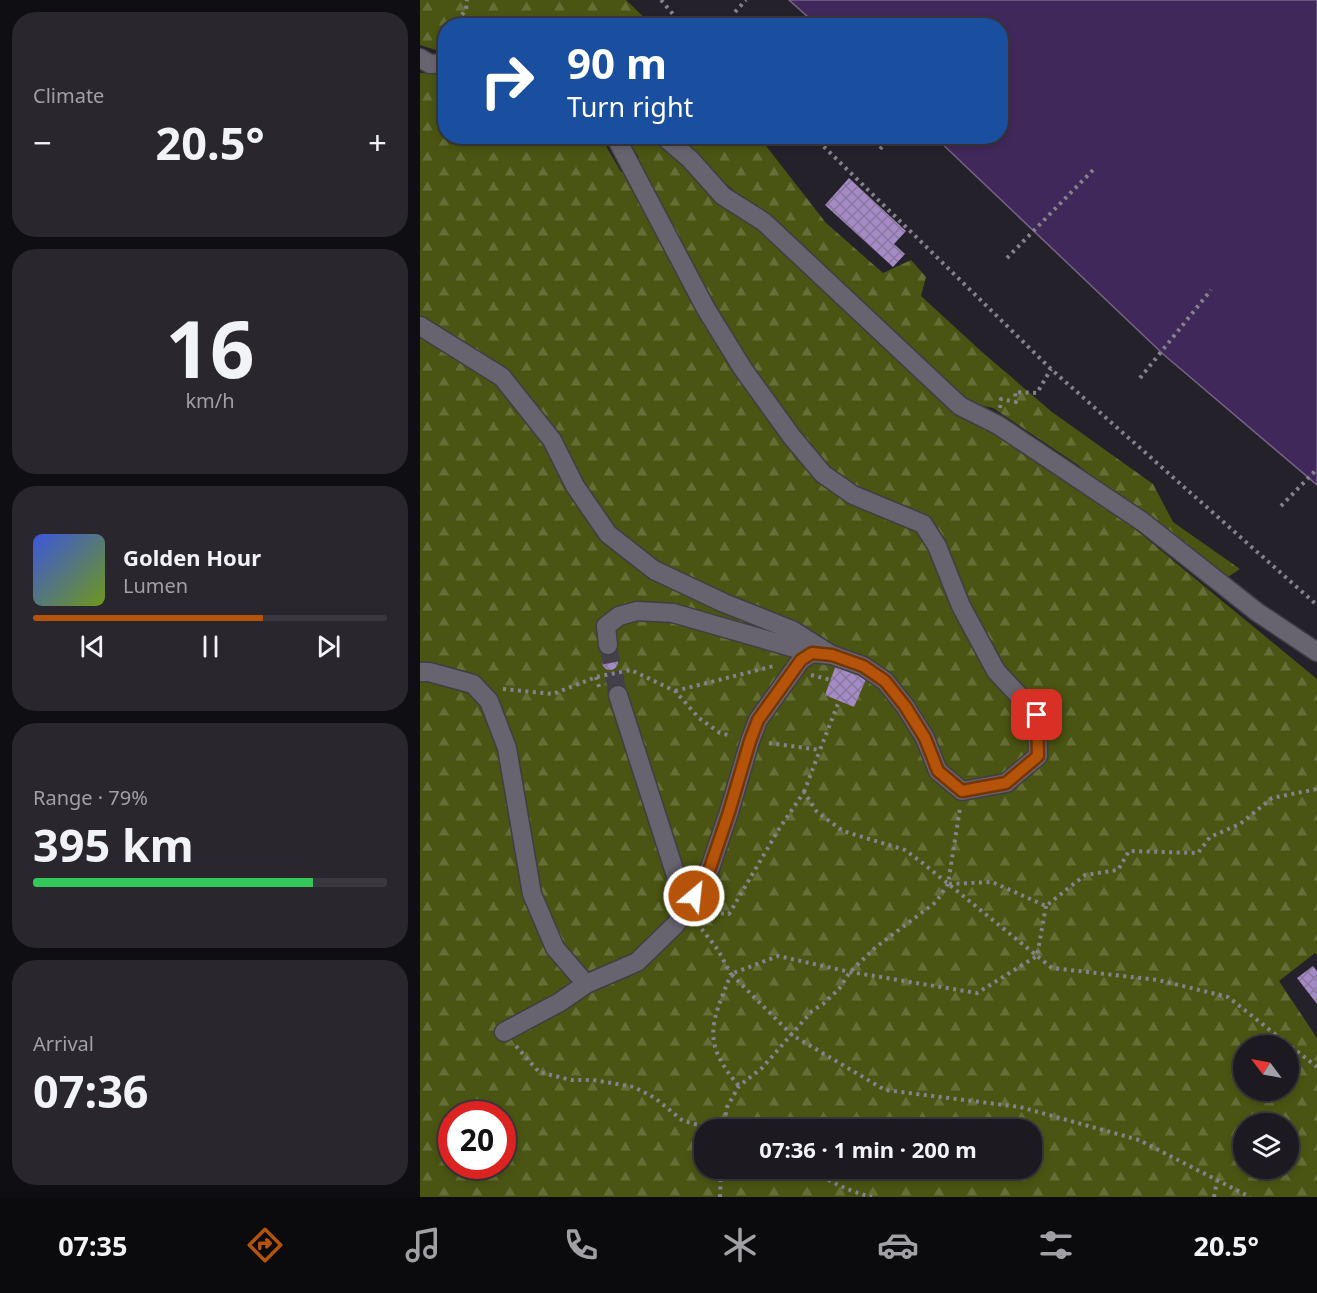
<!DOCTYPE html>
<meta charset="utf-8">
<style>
body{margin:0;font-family:"Noto Sans",sans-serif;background:#29262d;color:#f1f3f6;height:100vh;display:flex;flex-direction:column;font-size:22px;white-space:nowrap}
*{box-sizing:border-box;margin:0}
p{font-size:20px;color:#a0a0a5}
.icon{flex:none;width:33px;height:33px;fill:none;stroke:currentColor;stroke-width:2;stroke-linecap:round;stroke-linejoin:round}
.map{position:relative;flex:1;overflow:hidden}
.drawer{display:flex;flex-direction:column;gap:12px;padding:12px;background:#0f0e12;width:420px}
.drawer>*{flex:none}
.hud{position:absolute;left:18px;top:18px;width:570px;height:126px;border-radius:24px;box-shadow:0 3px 9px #0003,0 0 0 2px #3a383e;background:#1a4fa0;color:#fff;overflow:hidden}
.needle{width:39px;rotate:302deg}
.fabs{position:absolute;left:813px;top:1035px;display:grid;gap:12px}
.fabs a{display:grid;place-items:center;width:66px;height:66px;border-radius:50%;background:#1c1920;box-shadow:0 3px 9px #0003,0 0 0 2px #3a383e;font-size:30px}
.speed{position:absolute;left:18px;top:1101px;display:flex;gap:12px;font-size:30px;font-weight:700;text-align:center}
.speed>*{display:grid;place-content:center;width:78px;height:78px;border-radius:50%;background:#1c1920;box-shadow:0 3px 9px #0003,0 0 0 2px #3a383e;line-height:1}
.speed .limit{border:9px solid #d22;background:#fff;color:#111}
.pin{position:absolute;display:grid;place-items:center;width:51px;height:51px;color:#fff;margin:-26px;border-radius:12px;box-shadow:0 3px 9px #0006}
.me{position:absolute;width:66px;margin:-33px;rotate:28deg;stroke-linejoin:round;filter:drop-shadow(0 0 4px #0008)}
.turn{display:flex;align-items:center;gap:21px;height:126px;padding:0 30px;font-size:27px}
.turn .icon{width:78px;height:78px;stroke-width:2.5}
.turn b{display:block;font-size:42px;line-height:51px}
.big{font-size:45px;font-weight:700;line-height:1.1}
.drawer .card{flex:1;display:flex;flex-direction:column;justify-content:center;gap:9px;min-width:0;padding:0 21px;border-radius:24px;background:#29262d}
.drawer .dial{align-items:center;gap:0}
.dial b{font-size:78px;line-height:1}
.song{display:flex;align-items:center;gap:18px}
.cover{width:72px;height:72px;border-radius:9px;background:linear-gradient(135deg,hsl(230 70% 55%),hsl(80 70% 35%))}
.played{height:6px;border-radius:3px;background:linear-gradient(90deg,#b45309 65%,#3a383e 65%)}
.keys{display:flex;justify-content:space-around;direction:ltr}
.heat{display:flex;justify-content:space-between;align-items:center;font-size:33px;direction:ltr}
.charge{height:9px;border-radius:4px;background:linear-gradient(90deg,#34c759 79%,#3a383e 0)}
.trip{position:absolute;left:274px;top:1119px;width:348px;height:60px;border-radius:24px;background:#1c1920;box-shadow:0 3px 9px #0003,0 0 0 2px #3a383e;font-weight:700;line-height:60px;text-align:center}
.tabs{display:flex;height:96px;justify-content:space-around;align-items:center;background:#0b0a0d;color:#a0a0a5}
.tabs .icon{width:42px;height:42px}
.tabs .active{color:#b45309}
.tabs b{font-size:27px;color:#f1f3f6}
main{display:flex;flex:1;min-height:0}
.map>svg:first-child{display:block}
.forest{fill:url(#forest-firs);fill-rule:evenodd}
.water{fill:#41285a;stroke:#766388;stroke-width:1.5}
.building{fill:url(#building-cross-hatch)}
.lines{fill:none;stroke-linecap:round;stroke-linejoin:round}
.minor-tunnel{stroke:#434049;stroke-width:18;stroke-dasharray:18 9;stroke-linecap:butt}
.minor-casing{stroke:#403d44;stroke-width:21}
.path{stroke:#85828b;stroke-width:4;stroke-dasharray:3 4.5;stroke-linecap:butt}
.minor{stroke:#68646f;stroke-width:18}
.route-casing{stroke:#753606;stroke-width:15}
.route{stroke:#b45309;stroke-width:10}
</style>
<main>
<section class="drawer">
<div class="card"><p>Climate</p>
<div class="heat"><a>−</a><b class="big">20.5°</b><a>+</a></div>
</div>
<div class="card dial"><b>16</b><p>km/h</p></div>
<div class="card">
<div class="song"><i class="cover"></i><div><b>Golden Hour</b><p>Lumen</p></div></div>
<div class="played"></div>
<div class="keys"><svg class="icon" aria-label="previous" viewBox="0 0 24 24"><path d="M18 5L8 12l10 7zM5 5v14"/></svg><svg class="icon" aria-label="pause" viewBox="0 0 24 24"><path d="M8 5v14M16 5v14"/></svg><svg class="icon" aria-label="next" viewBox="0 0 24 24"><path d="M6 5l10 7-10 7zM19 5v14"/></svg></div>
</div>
<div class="card"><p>Range · 79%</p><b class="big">395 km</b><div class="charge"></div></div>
<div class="card"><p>Arrival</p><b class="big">07:36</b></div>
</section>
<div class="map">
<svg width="897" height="1197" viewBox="0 0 897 1197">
<defs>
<pattern id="forest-firs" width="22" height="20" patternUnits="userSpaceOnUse" patternTransform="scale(1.5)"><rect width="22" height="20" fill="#4a5513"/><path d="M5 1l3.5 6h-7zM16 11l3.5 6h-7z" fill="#646e36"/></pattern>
<pattern id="building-cross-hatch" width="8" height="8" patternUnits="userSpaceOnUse" patternTransform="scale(1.5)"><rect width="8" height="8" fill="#a58bc5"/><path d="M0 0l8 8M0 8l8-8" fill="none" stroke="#8977a0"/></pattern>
</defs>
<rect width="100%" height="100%" fill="#25212b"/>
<g class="forest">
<polygon points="0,0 206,0 232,25 26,26 25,53 0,45"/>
<path d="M0 73H12L25 78 26 136 174 137 186 146 201 172 219 157 204 137H232L268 165 536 413 590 440 698 515 897 679V955L895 953 859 981 897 1038V1197H0ZM824 1046H868V1090H824ZM32 1114H82V1166H32ZM824 1124H868V1168H824ZM285 1130H612V1168H285Z"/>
<polygon points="251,137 339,137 406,223 463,273 491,260 506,277 501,296 562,352 632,412 733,484 753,522 820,569 799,583 658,465 573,408 545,402 345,217"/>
</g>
<polygon class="water" points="369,0 897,0 897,485 743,354 515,137 580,136 580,26 397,25"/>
<g class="building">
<polygon points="429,178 486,231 474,244 485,254 473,267 405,205"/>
<circle cx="190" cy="662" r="8"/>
<polygon points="416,665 447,677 434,707 405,695"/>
<polygon points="893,966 897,971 897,1004 877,978"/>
</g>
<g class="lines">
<polyline class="minor-tunnel" points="188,645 198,695"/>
<defs>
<g id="minor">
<polyline points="0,58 10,64 26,63"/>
<polyline points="243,136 270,159 303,196 344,222 540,406 578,425 723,522 837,612 897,652"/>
<polyline points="0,326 82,377 132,440 155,486 188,534 234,570 304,603 372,630 410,654"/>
<polyline points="188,645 186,626 199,616 217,611 253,613 392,653"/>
<polyline points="0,672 9,672 53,684 69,701 87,748 112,894 135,948 166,984"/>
<polyline points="198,695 267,910"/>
<polyline points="84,1032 140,1002 166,984 217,962 255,925 267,910 290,868 309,812 330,741 338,720 381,660 392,653 412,655 443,666 465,681 485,706 505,738 518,771 542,791 586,783 618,756 617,715 576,671 541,606 517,546 503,524 433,495 403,474 372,437 323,369 286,309 195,136"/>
</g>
</defs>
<use href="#minor" class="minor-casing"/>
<g class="path">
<polyline points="241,0 263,26"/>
<polyline points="315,12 326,0"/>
<polyline points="32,26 46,10 47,0"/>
<polyline points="17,44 26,33"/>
<polyline points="393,136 631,369 897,605"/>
<polyline points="460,149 472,136"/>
<polyline points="587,258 673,170"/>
<polyline points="720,378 791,290"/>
<polyline points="580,408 581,399 596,402 595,392 617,393 631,369"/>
<polyline points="861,506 897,469"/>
<polyline points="391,675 411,680"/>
<polyline points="176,677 180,690"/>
<polyline points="83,689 133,694 176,677 211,670 255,691 279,718 300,733 312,736"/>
<polyline points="255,691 354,666"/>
<polyline points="349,743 400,750 419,701"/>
<polyline points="384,792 400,750"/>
<polyline points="529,884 572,882 626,906 665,875 698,870 709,851 778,853 790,837 820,824 852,798 897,789"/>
<polyline points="626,906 617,956 557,993 430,972 358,956 311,974 372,1035 465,1090 600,1107 719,1140 830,1197"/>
<polyline points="286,912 309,914 359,829 384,792 397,812 423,831 485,850 500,861 632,968 738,980 808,997 897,1067"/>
<path d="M277 923 298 950 311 974C291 1024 281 1042 319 1086"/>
<polyline points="96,1046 119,1072 151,1080 173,1080 214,1087 235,1098 263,1121 279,1125 291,1123 303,1128"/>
<polyline points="303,1130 307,1107 319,1086 342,1068 392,1011 403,1004 419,989 430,972 456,947 516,902 528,884 540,808"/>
<path d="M389 1168C410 1182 428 1191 452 1197"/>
<polyline points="300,1197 301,1168"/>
<polyline points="794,1197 797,1181"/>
</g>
<use href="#minor" class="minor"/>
</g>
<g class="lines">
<defs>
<polyline id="route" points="274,896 290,868 309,812 330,741 338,720 381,660 392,653 412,655 443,666 465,681 485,706 505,738 518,771 542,791 586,783 618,756 617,715"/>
</defs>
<use href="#route" class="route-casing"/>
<use href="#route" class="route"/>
</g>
</svg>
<div class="fabs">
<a><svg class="needle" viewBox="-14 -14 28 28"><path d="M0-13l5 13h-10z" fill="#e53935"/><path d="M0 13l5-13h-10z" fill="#a0a0a5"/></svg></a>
<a><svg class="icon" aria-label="layers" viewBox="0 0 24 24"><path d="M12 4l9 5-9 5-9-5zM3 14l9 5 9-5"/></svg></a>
</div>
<div class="speed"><div class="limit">20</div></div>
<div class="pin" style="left:617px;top:715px;background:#d93025"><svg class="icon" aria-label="arrive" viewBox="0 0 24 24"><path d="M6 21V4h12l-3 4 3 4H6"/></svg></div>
<svg class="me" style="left:274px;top:896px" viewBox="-20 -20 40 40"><circle r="17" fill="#b45309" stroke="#fff" stroke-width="3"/><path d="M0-11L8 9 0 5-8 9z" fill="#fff"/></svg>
<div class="trip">07:36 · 1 min · 200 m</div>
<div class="hud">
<div class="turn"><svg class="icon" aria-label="right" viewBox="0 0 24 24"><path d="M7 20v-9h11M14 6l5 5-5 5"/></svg><div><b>90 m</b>Turn right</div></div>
</div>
</div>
</main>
<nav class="tabs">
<b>07:35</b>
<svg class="icon active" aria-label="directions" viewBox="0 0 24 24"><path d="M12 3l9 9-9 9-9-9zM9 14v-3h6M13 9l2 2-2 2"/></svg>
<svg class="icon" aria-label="music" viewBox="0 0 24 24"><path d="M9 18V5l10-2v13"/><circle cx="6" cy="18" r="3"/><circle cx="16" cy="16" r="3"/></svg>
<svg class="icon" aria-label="phone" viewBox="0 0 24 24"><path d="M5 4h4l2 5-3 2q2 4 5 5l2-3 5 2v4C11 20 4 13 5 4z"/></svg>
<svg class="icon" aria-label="climate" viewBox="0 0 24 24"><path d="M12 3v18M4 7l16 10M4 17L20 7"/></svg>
<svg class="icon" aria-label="car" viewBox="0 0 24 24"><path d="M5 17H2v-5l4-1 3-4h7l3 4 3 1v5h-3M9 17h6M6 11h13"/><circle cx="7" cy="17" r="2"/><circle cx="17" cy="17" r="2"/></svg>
<svg class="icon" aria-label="filters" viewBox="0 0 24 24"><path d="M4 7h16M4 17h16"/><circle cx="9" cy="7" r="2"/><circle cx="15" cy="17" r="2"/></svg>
<b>20.5°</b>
</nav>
